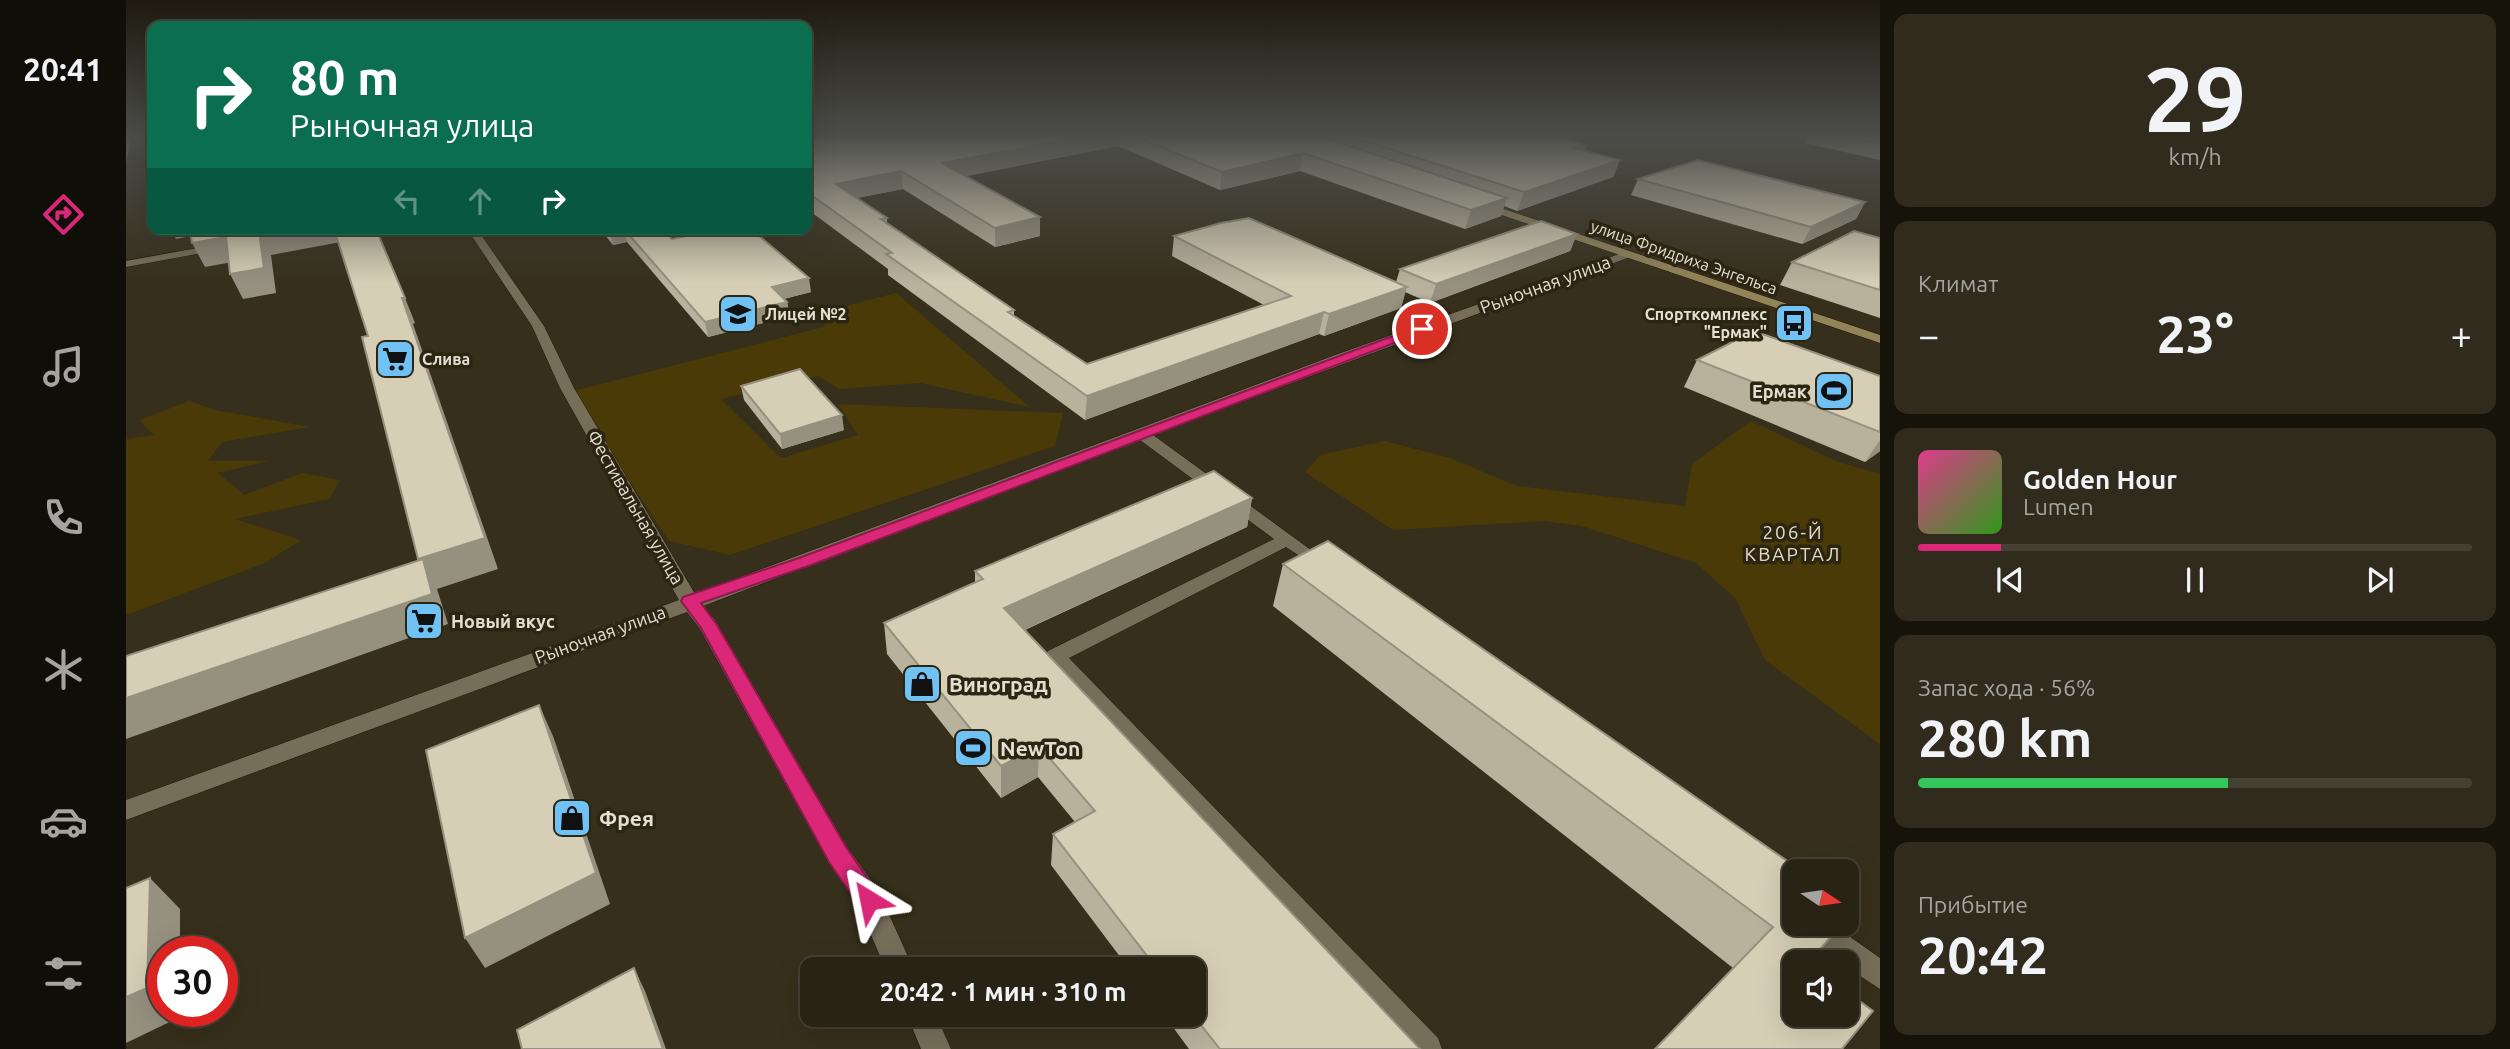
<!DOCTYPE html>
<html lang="ru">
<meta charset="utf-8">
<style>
body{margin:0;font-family:Ubuntu,sans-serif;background:#302b1d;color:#f1f3f6;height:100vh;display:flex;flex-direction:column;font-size:26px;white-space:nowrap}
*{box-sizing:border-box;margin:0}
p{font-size:23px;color:#a5a4a0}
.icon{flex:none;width:38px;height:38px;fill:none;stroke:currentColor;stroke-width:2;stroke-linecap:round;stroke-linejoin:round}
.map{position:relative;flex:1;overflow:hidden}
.drawer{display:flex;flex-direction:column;gap:14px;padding:14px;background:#16130b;width:630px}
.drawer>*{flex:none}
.banner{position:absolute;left:21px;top:21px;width:665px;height:214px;border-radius:14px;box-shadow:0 7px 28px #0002,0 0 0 2px #444034;background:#0b6e4f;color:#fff;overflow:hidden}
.needle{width:46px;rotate:103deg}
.fabs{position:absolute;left:1656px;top:859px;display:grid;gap:14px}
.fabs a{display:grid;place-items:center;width:77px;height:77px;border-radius:14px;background:#282314;box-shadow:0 7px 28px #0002,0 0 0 2px #444034;font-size:35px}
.speed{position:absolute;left:21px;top:936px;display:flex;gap:14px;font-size:35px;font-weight:700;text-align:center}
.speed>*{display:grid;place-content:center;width:91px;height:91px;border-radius:50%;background:#282314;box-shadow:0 7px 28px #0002,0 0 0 2px #444034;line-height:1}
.speed .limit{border:10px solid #d22;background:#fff;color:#111}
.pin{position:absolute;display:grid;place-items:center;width:60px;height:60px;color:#fff;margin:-30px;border:4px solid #fff;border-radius:50%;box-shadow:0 2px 7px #0007}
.me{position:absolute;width:77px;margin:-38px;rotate:325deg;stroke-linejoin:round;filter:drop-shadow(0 0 5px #0008)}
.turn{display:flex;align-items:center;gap:24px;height:147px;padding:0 28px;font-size:32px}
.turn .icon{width:91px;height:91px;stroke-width:2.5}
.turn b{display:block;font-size:49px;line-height:60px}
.lanes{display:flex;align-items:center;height:66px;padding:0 28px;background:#0003;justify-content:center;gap:35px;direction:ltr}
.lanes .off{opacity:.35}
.big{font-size:52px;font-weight:600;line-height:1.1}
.drawer .card{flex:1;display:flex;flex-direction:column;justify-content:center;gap:10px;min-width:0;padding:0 24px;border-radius:14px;background:#302b1d}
.drawer .dial{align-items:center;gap:0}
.dial b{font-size:91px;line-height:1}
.song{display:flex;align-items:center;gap:21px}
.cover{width:84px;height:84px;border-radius:10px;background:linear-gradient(135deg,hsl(330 70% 55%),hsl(110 70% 35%))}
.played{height:7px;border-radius:4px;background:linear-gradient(90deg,#db2777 15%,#444034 15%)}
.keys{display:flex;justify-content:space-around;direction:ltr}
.heat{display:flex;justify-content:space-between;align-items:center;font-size:38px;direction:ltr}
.charge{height:10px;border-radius:5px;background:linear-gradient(90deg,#34c759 56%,#444034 0)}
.trip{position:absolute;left:674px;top:957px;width:406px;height:70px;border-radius:14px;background:#282314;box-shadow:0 7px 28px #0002,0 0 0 2px #444034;font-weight:600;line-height:70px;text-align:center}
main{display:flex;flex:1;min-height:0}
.dock{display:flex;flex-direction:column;width:126px;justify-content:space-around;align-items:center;background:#100e08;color:#a5a4a0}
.dock .icon{width:49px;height:49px}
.dock .on{color:#db2777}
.dock b{font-size:32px;color:#f1f3f6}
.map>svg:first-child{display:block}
.green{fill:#4a3a07}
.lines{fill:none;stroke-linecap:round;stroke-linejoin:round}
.street-casing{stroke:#1e1705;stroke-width:1}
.secondary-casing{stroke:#1e1705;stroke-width:1}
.street{fill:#766e59;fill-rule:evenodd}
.secondary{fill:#928359;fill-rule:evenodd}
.wall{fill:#b8b19c}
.shaded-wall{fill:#96907f}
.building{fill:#d6ceb5;stroke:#96907f;stroke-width:2}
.route{fill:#db2777;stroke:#8e194d;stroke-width:2}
.labels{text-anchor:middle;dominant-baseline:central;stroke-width:7;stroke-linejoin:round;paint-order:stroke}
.far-street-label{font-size:16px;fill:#e3dfd2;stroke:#2c2512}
.far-poi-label{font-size:16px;font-weight:bold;fill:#e3dfd2;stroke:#2c2512;text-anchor:start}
.street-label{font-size:18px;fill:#e3dfd2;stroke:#2c2512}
.poi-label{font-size:18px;font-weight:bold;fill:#e3dfd2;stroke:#2c2512;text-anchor:end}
.neighbourhood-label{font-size:19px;letter-spacing:2px;fill:#e4dbc3;stroke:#2c2512}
.near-poi-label{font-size:21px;font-weight:bold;fill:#e3dfd2;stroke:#2c2512;text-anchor:start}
</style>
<main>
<nav class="dock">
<b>20:41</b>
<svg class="icon on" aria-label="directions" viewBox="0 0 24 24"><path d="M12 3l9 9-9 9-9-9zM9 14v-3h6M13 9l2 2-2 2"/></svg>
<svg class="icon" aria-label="music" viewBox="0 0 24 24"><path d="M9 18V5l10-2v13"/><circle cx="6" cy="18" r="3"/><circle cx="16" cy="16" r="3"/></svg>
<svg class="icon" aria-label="phone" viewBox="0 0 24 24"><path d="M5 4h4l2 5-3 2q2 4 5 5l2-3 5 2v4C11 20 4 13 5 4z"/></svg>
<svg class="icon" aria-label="climate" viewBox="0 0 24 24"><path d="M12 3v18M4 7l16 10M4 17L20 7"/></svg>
<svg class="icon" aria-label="car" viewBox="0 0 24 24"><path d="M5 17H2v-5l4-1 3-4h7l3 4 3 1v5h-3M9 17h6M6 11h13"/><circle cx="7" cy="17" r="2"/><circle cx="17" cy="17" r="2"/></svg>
<svg class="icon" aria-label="filters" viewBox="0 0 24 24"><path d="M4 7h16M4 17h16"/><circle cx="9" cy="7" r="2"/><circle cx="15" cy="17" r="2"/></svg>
</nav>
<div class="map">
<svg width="1754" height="1049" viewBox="0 0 1754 1049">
<rect width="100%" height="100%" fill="#362f1b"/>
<g class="green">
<polygon points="770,293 904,407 794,383 713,389 692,376 595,399 655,458 732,435 712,404 937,413 929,446 604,555 543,541 444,392 697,327 723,305"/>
<polygon points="63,401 89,410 184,427 96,442 82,461 143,461 92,473 118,495 176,473 214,480 203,499 109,519 175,540 139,563 0,615 0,439 28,435 13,420"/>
<polygon points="1625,421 1712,462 1754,474 1754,744 1639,660 1609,598 1570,563 1456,526 1418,521 1267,530 1179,472 1194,455 1259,441 1324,458 1391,486 1559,506 1566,464"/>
</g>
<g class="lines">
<defs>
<g id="street">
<polygon points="341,229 351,229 418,326 448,388 569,594 1212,354 1496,253 1504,253 1504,257 1027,435 1207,566 1198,572 1160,547 943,658 1312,1038 1316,1049 1281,1049 919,656 922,651 1148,539 1014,440 577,606 589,620 721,847 752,890 788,970 760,970 733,907 703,863 574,629 561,612 0,820 0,800 553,600 434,388 406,326"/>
<polygon points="94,244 98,245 98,249 0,267 0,261"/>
<polygon points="1671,924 1706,924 1754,958 1754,989 1720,967 1720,962 1714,962 1675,933"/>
<polygon points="781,1015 810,1015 825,1049 795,1049"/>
</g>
<polygon id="secondary" points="1352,203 1360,203 1754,335 1754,343 1352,207"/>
</defs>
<use href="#street" class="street-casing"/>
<use href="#secondary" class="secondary-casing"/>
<use href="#street" class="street"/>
<use href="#secondary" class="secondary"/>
</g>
<g class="wall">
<polygon points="681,136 1429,136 1460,145 1458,151 1494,160 1487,177 1391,211 1378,206 1375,216 1339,229 1174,171 1094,190 992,146 839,176 914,236 869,247 777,189 731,198 761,218 761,224 888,310 888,316 961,364 1138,305 1046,256 1048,236 1270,282 1274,269 1451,234 1444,251 1304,303 1279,292 1275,308 1198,336 1193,334 959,420 762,275 762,269 681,209"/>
<polygon points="1683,136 1754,136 1754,160 1679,143"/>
<polygon points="1512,179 1739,202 1730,219 1676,244 1505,195"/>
<polygon points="474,229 536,229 546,239 685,292 658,299 661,302 664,316 582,337 501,242 487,245"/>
<polygon points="1754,238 1754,318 1654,285 1666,262"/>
<polygon points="1571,360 1754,376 1754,451 1739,462 1558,387"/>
<polygon points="615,386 718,430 656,449 618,400"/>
<polygon points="1126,498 1121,527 899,630 1294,1049 1063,1049 1038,1015 1068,1015 1068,970 1004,970 925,865 927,834 949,822 912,777 875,798 761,654 758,623 849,582 849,571"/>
<polygon points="1157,564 1677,872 1668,962 1607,968 1147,606"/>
</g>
<g class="shaded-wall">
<polygon points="0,136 6,136 0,163"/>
<polygon points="959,136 992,136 992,146 816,181 816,163"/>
<polygon points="1460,145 1454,162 1449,148"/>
<polygon points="1177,153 1174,171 1094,190 1096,172"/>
<polygon points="1494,160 1487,177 1391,211 1398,192"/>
<polygon points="775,171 777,189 711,202 710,184"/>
<polygon points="1381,198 1375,216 1339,229 1345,210"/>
<polygon points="1739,202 1730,219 1676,244 1685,227"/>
<polygon points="914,217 914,236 869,247 869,228"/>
<polygon points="45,229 209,229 215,242 145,255 150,293 117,299 104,274 112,261 79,267 66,243 70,235 50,239"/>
<polygon points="498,229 501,242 487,245 484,232"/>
<polygon points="1451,234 1444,251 1304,303 1310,284"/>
<polygon points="683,278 685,292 648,301 646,287"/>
<polygon points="1281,287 1275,308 1198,336 1203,314"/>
<polygon points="276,298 279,298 289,323 287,324 372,569 311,589 322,624 0,739 0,698 304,583 292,559"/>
<polygon points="661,302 664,316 582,337 579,322"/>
<polygon points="1198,312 1193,334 959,420 961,396"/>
<polygon points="716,415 718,430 656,449 654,434"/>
<polygon points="1754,440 1754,451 1739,462"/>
<polygon points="1126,498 1121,527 878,639 878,608"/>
<polygon points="413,705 427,736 484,904 359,968 339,938"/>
<polygon points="913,746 912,777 875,798 875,766"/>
<polygon points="24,878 54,909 54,952 37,952 37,1012 54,1012 54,1017 0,1043 0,997"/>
<polygon points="508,968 519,991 540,1049 537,1049"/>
</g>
<g class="building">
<polygon points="681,136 959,136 816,163 914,217 869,228 775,171 710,184 761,218 755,219 888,310 882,312 961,364 1165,296 1048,236 1095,223 1123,218 1281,287 1203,314 1198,312 961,396 760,254 766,253 681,192"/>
<polygon points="1008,136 1193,136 1381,198 1345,210 1177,153 1096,172"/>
<polygon points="1223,136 1429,136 1460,145 1449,148 1494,160 1398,192"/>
<polygon points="1723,136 1754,136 1754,143"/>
<polygon points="1572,160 1739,202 1685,227 1512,179"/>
<polygon points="1415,221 1451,234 1310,284 1274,269"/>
<polygon points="77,229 146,229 133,231 138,268 104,274 100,237 66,243 64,232"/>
<polygon points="208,229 250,229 279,298 276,298 359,538 292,559 236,337 242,336"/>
<polygon points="482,229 496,229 484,232"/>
<polygon points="498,229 536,229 546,239 595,229 625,229 683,278 646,287 661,302 579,322"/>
<polygon points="1728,231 1754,238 1754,290 1666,262"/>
<polygon points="1628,331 1754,376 1754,432 1571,360"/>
<polygon points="674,369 716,415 654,434 615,386"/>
<polygon points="1088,471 1126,498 878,608 1294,1049 1094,1049 1067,1015 1068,970 1032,970 927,834 969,811 913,746 875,766 758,623 857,579 849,571"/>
<polygon points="1202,541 1677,872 1668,872 1668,924 1716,924 1683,962 1668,962 1668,1015 1720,1015 1720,991 1747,1011 1716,1049 1529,1049 1647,927 1157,564"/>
<polygon points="297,559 306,594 0,698 0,656"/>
<polygon points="413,705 470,873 339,938 300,750"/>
<polygon points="24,878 21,988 0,997 0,888"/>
<polygon points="1720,902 1729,908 1720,919"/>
<polygon points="508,968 537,1049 396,1049 391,1030"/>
</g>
<linearGradient id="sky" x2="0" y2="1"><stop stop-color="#1e1a0f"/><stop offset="0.48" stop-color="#4c4d4a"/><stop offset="1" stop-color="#4c4d4a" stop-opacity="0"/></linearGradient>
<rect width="1754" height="283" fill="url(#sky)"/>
<polygon class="route" points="1296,325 1302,329 1300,331 685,565 575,603 591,625 720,847 751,892 755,900 751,907 743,911 734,907 703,862 575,628 555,601 557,597 673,558"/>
<defs>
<symbol id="school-square" viewBox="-11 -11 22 22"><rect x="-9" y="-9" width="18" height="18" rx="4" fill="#70c1f4" stroke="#2c2512"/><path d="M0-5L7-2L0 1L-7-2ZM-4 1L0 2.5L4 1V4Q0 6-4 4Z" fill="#111"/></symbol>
<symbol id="bus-square" viewBox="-11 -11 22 22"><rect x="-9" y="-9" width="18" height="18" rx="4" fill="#70c1f4" stroke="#2c2512"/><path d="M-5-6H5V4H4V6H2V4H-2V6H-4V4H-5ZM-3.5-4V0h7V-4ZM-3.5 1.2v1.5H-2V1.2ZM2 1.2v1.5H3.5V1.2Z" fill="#111"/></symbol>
<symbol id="supermarket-square" viewBox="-11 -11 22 22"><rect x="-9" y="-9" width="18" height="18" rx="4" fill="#70c1f4" stroke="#2c2512"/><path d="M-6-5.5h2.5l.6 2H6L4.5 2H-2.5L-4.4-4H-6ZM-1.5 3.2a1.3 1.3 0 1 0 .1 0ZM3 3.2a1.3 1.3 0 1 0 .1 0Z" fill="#111"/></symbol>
<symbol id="stadium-square" viewBox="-11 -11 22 22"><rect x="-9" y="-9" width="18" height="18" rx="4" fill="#70c1f4" stroke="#2c2512"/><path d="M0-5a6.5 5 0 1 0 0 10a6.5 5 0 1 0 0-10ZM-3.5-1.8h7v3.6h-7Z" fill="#111"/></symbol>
<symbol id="shop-square" viewBox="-11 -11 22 22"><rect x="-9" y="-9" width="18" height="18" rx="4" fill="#70c1f4" stroke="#2c2512"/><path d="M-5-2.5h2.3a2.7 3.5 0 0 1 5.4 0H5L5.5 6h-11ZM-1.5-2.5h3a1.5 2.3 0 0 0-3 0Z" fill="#111"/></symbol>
</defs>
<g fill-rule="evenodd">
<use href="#school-square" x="590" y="292" width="44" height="44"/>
<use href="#bus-square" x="1646" y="301" width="44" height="44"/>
<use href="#supermarket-square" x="247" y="337" width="44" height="44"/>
<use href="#stadium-square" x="1686" y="369" width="44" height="44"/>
<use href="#supermarket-square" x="276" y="599" width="44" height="44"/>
<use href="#shop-square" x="774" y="662" width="44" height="44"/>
<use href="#stadium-square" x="825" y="726" width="44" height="44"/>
<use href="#shop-square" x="424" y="796" width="44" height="44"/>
</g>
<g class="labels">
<g class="far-street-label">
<text transform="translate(1558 257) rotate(19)">улица Фридриха Энгельса</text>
</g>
<g class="far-poi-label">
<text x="639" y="314">Лицей №2</text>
<text x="1641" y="314" text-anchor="end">Спорткомплекс<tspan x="1641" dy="18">"Ермак"</tspan></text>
<text x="296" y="359">Слива</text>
</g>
<g class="street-label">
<text transform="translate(1419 284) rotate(-20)">Рыночная улица</text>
<text transform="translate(510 507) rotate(60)">Фестивальная улица</text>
<text transform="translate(474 634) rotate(-20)">Рыночная улица</text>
</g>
<g class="poi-label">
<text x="1681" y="391">Ермак</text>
<text x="325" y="621" text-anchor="start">Новый вкус</text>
</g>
<g class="neighbourhood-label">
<text x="1667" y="532">206-Й<tspan x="1667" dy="22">КВАРТАЛ</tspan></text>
</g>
<g class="near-poi-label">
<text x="823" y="684">Виноград</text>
<text x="874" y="748">NewTon</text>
<text x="473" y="818">Фрея</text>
</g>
</g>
</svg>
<div class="fabs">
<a><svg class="needle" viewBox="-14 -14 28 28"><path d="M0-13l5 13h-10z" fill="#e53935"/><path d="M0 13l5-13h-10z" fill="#a5a4a0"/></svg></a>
<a><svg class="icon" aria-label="sound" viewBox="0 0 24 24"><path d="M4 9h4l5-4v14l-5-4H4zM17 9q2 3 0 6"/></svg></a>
</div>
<div class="speed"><div class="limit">30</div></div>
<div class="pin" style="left:1296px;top:329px;background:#d93025"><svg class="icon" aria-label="arrive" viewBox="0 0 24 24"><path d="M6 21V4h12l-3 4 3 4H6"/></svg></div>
<svg class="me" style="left:743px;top:900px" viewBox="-20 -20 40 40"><path d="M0-17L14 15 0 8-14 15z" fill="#db2777" stroke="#fff" stroke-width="4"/></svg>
<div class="trip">20:42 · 1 мин · 310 m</div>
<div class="banner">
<div class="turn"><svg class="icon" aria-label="right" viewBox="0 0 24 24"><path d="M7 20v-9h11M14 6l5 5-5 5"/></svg><div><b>80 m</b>Рыночная улица</div></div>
<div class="lanes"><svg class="icon off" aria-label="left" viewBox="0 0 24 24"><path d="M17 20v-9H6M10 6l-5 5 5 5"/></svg><svg class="icon off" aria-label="ahead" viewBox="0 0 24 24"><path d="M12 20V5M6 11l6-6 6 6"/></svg><svg class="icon" aria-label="right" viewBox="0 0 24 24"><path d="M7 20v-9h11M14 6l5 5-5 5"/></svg></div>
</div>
</div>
<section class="drawer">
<div class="card dial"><b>29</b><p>km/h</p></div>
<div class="card"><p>Климат</p>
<div class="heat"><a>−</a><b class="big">23°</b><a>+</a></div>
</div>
<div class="card">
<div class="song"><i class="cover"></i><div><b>Golden Hour</b><p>Lumen</p></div></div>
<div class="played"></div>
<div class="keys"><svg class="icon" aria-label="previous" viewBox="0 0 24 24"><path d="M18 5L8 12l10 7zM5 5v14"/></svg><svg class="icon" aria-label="pause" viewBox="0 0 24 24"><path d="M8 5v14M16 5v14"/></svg><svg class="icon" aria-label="next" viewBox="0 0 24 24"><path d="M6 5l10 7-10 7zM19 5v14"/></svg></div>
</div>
<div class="card"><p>Запас хода · 56%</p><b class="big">280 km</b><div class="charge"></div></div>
<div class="card"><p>Прибытие</p><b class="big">20:42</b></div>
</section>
</main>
